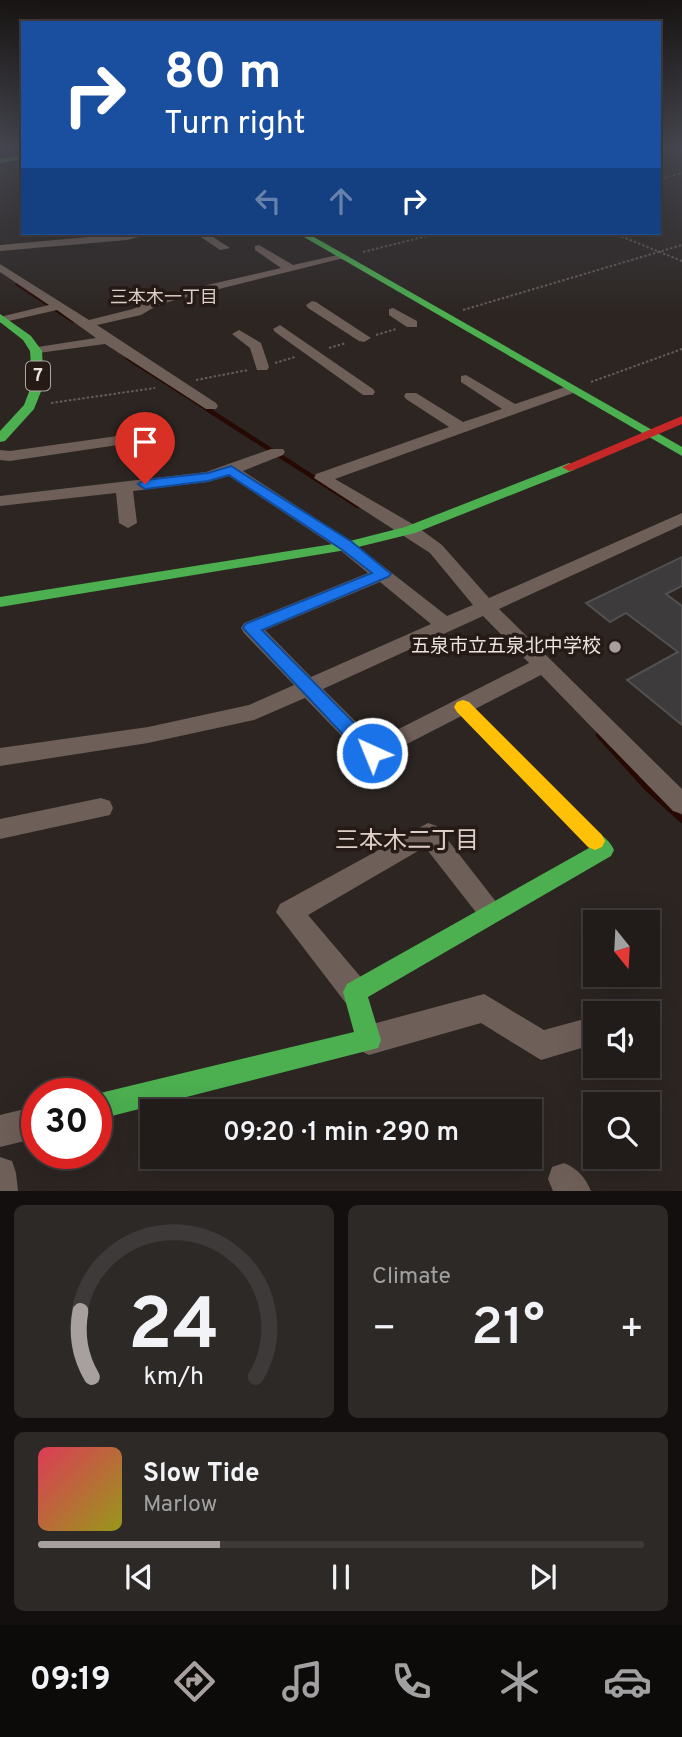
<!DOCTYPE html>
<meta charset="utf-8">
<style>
body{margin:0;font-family:Overpass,"Noto Sans JP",sans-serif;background:#2d2927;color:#f1f3f6;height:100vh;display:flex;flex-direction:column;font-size:26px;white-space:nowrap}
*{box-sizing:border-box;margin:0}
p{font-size:23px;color:#a2a1a2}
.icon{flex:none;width:38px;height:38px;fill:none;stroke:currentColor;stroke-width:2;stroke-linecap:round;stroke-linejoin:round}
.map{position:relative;height:1191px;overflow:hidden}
.details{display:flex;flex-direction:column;gap:14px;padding:14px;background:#120f0e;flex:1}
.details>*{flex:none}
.banner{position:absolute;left:21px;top:21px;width:640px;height:214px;border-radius:0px;box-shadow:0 7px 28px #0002,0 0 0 2px #3e3a39;background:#1a4fa0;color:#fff;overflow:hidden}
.needle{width:46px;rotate:162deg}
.fabs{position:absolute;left:583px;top:910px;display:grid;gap:14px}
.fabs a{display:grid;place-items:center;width:77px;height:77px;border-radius:0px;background:#211c1a;box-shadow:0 7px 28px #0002,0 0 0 2px #3e3a39;font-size:35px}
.speed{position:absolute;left:21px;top:1078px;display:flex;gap:14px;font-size:35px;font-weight:700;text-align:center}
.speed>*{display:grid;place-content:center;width:91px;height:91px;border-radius:50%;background:#211c1a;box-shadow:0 7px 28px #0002,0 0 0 2px #3e3a39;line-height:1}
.speed .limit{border:10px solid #d22;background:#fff;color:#111}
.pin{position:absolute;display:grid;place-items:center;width:60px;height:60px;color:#fff;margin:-72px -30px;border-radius:50% 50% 50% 0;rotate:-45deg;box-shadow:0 0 7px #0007}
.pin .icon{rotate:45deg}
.me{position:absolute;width:77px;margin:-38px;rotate:316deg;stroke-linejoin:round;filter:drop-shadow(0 0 5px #0008)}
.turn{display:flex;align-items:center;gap:24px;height:147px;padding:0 28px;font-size:32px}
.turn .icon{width:91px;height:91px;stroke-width:2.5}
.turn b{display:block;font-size:49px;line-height:60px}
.lanes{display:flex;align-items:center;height:66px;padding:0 28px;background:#0003;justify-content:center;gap:35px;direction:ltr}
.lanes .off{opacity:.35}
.big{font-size:52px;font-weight:600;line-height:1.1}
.details .card{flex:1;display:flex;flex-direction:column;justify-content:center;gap:10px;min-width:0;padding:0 24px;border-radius:10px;background:#2d2927}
.details .dial{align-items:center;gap:0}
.dial svg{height:182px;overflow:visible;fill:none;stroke:#3e3a39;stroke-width:7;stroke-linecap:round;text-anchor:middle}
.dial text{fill:#f1f3f6;stroke:none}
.song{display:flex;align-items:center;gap:21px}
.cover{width:84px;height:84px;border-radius:10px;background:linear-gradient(135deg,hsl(350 70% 55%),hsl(60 70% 35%))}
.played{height:7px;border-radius:4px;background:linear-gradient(90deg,#a8a09e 30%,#3e3a39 30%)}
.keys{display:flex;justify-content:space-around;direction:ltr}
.heat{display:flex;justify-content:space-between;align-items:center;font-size:38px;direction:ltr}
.details .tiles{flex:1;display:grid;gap:14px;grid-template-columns:1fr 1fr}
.card:last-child{grid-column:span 2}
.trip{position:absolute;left:140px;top:1099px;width:402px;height:70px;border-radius:0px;background:#211c1a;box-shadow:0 7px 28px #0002,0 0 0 2px #3e3a39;font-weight:600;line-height:70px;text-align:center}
.dock{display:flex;height:112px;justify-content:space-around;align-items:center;background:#0d0b0a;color:#a2a1a2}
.dock .icon{width:49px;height:49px}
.dock .current{color:#a8a09e}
.dock b{font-size:32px;color:#f1f3f6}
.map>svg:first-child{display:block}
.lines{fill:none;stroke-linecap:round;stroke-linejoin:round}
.stream-far2{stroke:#270903;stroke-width:3.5}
.stream-far1{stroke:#270903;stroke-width:4.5}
.stream{stroke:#270903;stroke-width:6}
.building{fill:#3d3b3b;stroke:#525051;stroke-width:2}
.path{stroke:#665c58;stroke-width:2;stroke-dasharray:2.5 2;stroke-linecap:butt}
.street{fill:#6e5f58;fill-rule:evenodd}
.fast{fill:#4caf50;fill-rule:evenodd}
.slow{fill:#ffc107;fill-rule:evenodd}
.jam{fill:#c62828;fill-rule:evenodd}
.rail{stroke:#685e59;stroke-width:2.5;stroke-dasharray:6 6;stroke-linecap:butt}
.route{fill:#1a73e8;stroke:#114b97;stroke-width:2}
.poi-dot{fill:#a8a09e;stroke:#251a15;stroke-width:2.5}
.labels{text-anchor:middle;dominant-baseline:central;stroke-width:7;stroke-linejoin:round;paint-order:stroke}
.far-neighbourhood-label{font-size:18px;fill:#ddcec7;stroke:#251a15}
.shield{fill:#251a15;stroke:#b0a7a3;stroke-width:2}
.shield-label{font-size:18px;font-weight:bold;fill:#ebe3e0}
.poi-label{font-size:19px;fill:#ebe3e0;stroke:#251a15;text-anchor:end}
.near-neighbourhood-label{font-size:24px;fill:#ddcec7;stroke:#251a15}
</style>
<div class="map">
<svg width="682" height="1191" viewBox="0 0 682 1191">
<rect width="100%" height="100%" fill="#2c2522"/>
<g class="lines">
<g class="stream-far2">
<polyline points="17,284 73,321"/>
<polyline points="127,358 210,411"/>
</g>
<polyline class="stream-far1" points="207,409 358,506"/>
<polyline class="stream" points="599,735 647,788 682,820"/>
</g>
<polygon class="building" points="682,557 682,586 666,594 682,606 682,725 627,680 678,652 626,613 610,622 586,603"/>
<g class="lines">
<g class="path">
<polyline points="660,147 682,155"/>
<polyline points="660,179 682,173"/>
<polyline points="613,233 682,261"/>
<polyline points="363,252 439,233"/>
<polyline points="463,310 682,245"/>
<polyline points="376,335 396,329"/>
<polyline points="329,348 346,343"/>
<polyline points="275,363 295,357"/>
<polyline points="196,380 248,370"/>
<polyline points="591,382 682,349"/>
<polyline points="51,403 155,388"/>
</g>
<g class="street">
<polygon points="132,233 154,233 127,240 0,251 0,245"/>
<polygon points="195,233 207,233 230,248 220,250"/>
<polygon points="259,245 293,265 342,254 348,257 175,300 158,305 141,315 97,325 216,403 218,406 216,409 206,409 105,344 31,354 31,348 96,338 57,310 0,323 0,317 49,305 0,272 0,264 89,320 133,309 150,299 168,294 281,268 255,250 255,246"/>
<polygon points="312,301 316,302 371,338 364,342 359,341 308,308 306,305"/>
<polygon points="393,308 417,321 417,327 407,327 389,315 389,309"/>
<polygon points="280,325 373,389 375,392 373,395 363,395 275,332 273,329"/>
<polygon points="239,330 261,343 269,367 267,370 257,370 250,348 232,334"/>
<path d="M466 375 515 404 571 385 578 389 576 392 335 479 416 526 442 545 489 598 682 513V525L499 609 682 789V814L673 811 541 675 372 762 364 759 305 698 254 720 148 743 0 766V748L148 727 249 705 294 685 244 633 241 628 244 623 368 573 340 550 229 476 208 482 133 491 137 523 128 528 119 523 116 493 0 506V496L206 472 271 449H283L285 452 283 455 243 471 352 542 447 616 473 605 430 553 314 478 316 474 449 427 406 399 404 396 406 393H416L463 422 502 409 461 382V376ZM380 582 431 624 311 677 265 630ZM483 616 529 663 375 741 323 689Z"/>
<polygon points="139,433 147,438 145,441 10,461 0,460 0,450 10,451"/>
<polygon points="101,798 110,801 113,808 110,815 0,839 0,819"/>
<polygon points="428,823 437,826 504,912 500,920 491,924 482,920 425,847 308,915 365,982 369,992 365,1002 355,1006 345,1002 276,912 280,904"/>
<polygon points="484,994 544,1030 595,1016 595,1044 541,1060 481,1023 369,1055 359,1050 354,1040 359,1030 369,1025"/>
<polygon points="37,1106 37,1138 0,1147 0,1115"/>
<polygon points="0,1157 12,1161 16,1173 18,1191 0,1191"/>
<path d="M564 1163C578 1169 585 1177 591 1191H553L548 1179 552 1167Z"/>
</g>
<g class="fast">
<polygon points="23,155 23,159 0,163 0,159"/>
<polygon points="297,233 307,233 682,447 682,456"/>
<polygon points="0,314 31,336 42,351 44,384 34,409 5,441 0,442 0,431 24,405 32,384 30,351 23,340 0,322"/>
<polygon points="569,463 576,467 574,470 415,533 346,550 0,607 0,597 346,542 405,527"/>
<path d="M595 832C604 836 610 841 614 850L611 856 368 997 381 1040 378 1048 96 1120V1094L354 1032 343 992 347 984 589 848 585 841 588 835Z"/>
</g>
<polygon class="slow" points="463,700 469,702 602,835 605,841 602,847 595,850 588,847 457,712 454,707 457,702"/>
<polygon class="jam" points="682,416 682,424 574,470 569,471 562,467"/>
<polyline class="rail" points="667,146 682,151"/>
</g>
<linearGradient id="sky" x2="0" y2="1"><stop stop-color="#181413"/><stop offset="0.47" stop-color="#45464f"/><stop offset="1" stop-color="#45464f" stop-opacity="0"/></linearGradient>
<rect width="682" height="313" fill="url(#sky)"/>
<polygon class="route" points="231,466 352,542 391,574 388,577 262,630 379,748 382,753 379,758 372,760 365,758 243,628 245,624 372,573 341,549 229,475 208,481 145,489 138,484 145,480 208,473"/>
<circle class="poi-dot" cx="615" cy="647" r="7"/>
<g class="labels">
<g class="far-neighbourhood-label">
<text x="164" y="298">三本木一丁目</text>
</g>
<rect class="shield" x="26" y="361.5" width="24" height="29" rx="5"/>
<g class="shield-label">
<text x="38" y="376">7</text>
</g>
<g class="poi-label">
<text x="601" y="647">五泉市立五泉北中学校</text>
</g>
<g class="near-neighbourhood-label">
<text x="407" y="842">三本木二丁目</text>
</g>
</g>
</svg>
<div class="fabs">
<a><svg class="needle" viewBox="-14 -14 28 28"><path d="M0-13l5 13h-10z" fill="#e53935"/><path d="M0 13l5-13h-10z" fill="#a2a1a2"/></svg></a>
<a><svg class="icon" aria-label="sound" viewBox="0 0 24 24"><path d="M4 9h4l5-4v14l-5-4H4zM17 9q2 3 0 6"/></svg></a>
<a><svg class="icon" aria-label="search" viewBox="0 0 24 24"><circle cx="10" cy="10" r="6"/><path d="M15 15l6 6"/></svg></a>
</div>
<div class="speed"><div class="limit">30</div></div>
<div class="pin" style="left:145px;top:484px;background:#d93025"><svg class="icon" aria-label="arrive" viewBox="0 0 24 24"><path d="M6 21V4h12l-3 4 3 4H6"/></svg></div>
<svg class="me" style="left:372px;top:753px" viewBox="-20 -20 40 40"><circle r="17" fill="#1a73e8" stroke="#fff" stroke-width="3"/><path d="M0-11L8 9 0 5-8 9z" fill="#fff"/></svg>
<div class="trip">09:20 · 1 min · 290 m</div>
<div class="banner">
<div class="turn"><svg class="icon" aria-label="right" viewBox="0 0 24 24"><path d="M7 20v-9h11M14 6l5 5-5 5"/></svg><div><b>80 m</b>Turn right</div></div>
<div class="lanes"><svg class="icon off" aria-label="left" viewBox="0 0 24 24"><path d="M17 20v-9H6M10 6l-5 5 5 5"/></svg><svg class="icon off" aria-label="ahead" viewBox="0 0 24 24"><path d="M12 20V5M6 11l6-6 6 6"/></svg><svg class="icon" aria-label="right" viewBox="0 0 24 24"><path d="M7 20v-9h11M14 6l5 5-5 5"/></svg></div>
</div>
</div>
<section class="details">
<div class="tiles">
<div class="card dial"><svg viewBox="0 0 100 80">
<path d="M14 69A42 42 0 1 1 86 69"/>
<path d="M14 69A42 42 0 0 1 9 40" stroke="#a8a09e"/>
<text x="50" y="56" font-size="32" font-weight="700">24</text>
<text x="50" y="72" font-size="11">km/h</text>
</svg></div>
<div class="card"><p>Climate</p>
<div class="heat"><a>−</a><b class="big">21°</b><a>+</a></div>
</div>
<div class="card">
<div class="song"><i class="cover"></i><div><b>Slow Tide</b><p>Marlow</p></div></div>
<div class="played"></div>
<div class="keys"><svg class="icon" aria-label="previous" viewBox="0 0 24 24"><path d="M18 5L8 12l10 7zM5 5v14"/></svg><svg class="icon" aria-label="pause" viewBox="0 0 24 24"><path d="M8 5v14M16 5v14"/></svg><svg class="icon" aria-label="next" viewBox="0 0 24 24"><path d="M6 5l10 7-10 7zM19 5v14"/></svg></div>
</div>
</div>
</section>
<nav class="dock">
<b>09:19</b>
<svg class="icon current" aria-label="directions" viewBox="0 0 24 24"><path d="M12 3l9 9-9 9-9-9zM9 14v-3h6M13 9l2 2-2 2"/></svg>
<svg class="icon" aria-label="music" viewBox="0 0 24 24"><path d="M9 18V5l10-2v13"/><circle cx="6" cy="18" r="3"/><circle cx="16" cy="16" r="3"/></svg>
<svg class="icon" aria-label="phone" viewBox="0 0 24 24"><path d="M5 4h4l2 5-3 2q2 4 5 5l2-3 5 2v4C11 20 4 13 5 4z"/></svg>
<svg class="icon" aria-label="climate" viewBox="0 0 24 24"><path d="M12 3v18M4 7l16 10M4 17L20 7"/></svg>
<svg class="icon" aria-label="car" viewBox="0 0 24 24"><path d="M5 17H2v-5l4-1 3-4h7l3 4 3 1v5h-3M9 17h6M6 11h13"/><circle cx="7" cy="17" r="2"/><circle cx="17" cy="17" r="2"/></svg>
</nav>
